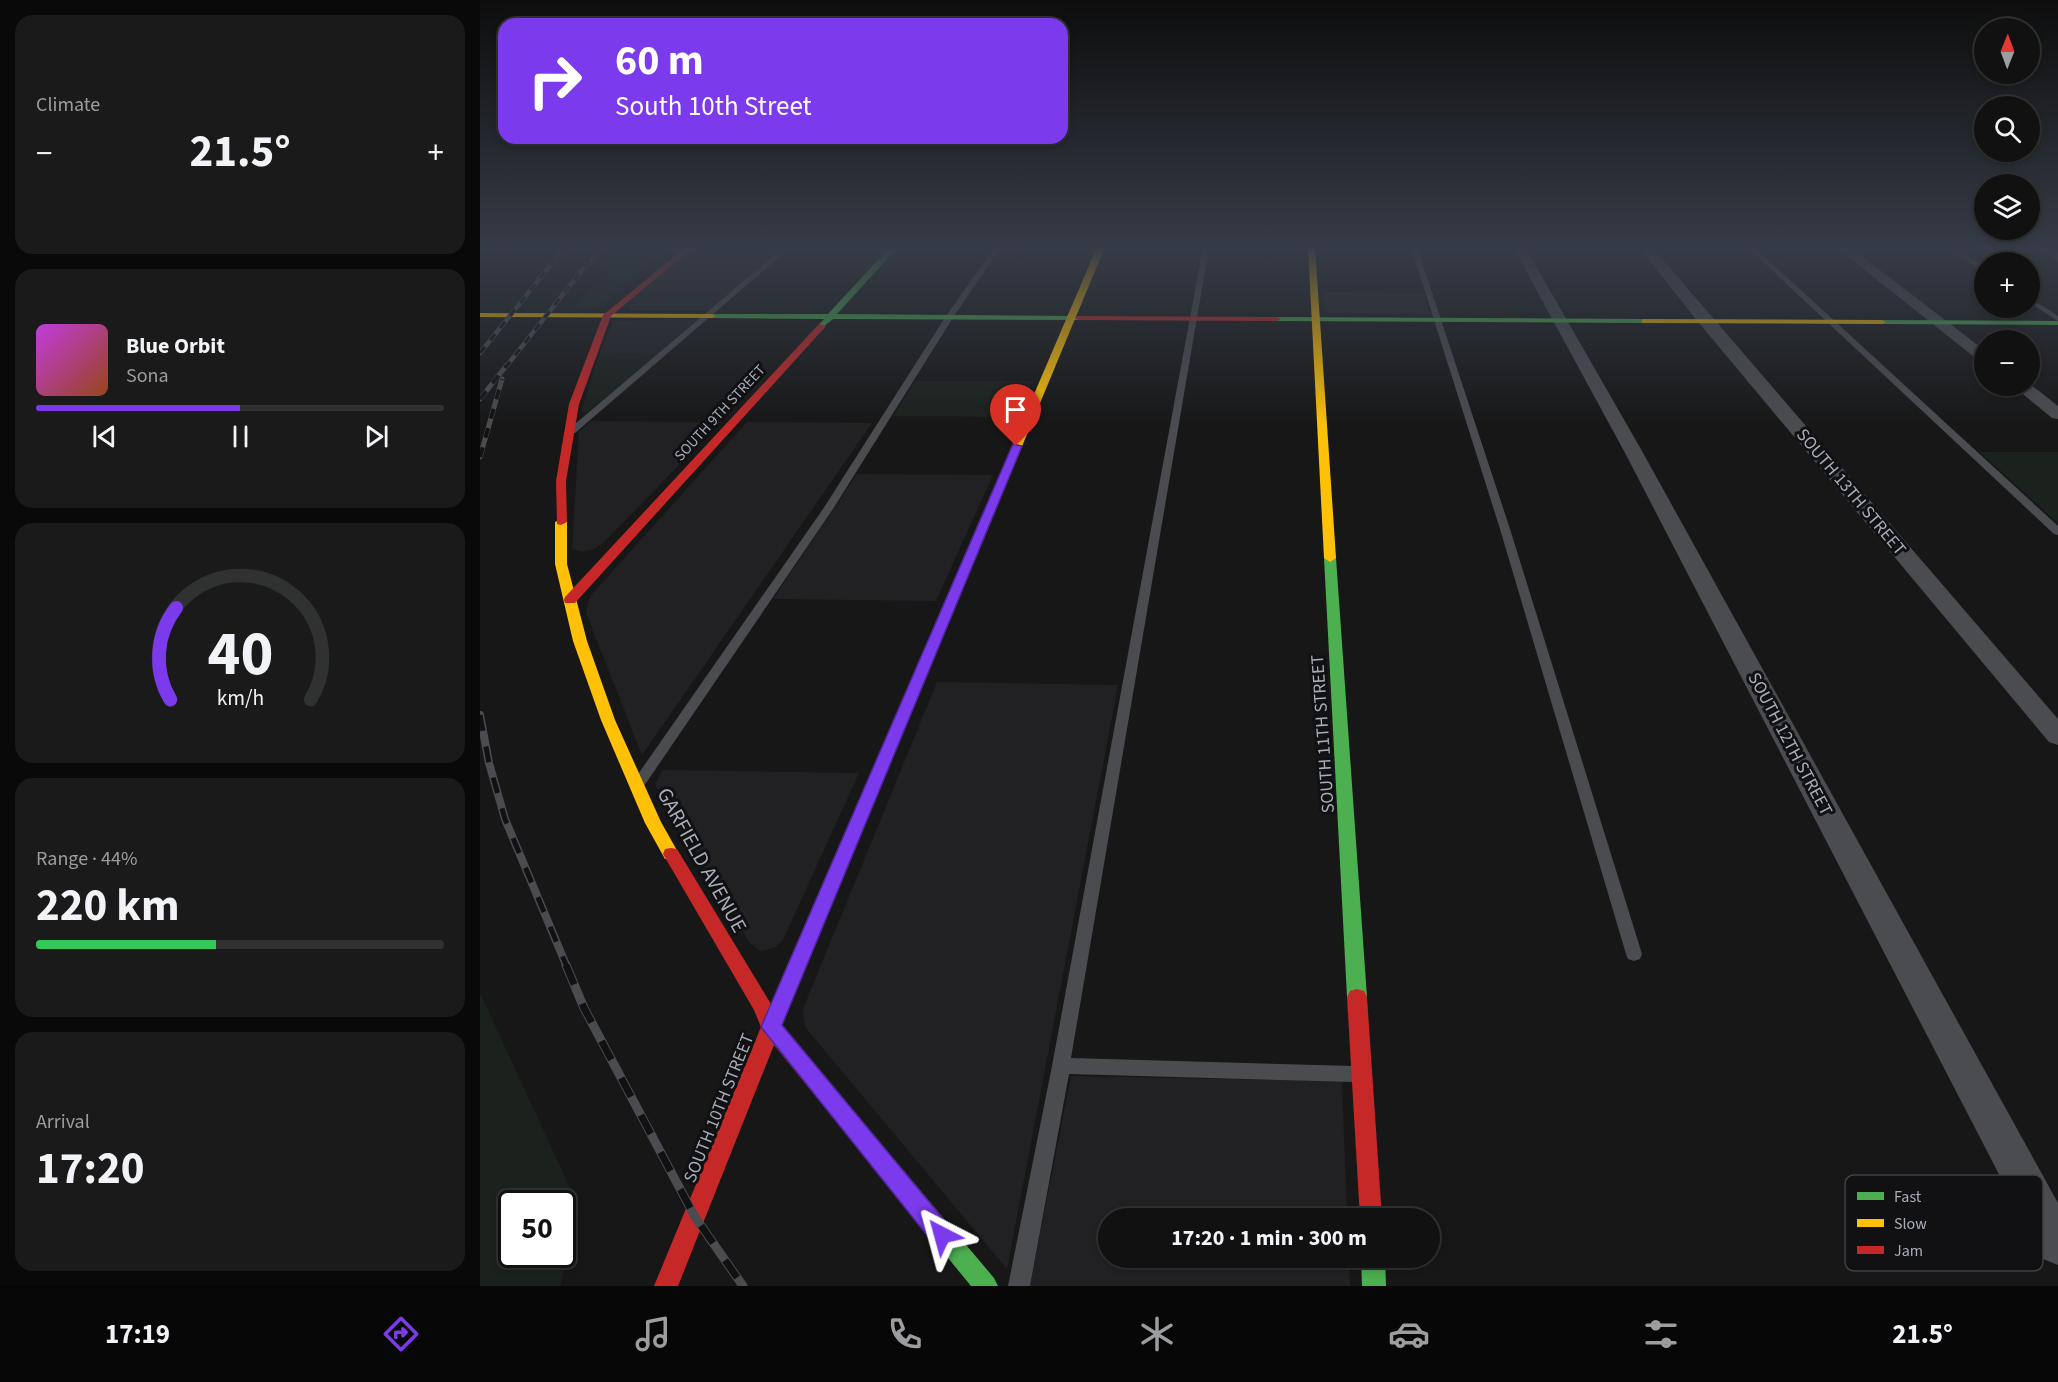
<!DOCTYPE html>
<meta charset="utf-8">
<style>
body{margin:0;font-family:"Source Sans 3",sans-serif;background:#1a1a1a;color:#f1f3f6;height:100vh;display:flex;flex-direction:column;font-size:22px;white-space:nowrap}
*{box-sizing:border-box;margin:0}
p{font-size:20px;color:#9c9d9f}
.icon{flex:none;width:33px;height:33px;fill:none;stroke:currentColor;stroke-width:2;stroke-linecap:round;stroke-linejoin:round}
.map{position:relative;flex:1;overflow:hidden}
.details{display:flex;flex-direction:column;gap:15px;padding:15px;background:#090909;width:480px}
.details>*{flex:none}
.top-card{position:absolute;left:18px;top:18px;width:570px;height:126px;border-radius:18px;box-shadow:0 3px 9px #0003,0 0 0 2px #303131;background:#7c3aed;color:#fff;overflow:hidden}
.needle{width:39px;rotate:1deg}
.buttons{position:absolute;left:1494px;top:18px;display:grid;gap:12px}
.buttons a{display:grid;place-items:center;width:66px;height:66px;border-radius:50%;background:#111;box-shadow:0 3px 9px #0003,0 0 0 2px #303131;font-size:30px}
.speed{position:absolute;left:18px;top:1190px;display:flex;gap:12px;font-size:30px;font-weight:700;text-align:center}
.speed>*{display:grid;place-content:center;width:78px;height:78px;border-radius:50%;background:#111;box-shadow:0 3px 9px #0003,0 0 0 2px #303131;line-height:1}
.speed .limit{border:3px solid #111;border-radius:9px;background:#fff;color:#111}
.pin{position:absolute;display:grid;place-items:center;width:51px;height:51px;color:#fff;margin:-62px -26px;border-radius:50% 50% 50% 0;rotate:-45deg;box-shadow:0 0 6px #0007}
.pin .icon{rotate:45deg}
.me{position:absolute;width:66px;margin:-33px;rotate:321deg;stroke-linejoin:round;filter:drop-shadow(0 0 4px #0008)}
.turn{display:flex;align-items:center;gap:21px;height:126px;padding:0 18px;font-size:27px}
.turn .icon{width:78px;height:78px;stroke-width:2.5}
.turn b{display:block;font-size:42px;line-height:51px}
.big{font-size:45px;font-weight:700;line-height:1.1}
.details .card{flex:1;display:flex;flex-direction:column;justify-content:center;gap:9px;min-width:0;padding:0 21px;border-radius:18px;background:#1a1a1a}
.details .dial{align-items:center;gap:0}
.dial svg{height:156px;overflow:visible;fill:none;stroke:#303131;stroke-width:7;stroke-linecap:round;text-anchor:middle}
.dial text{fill:#f1f3f6;stroke:none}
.song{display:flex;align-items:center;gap:18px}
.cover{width:72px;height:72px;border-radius:9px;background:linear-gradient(135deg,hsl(290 70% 55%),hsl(20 70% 35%))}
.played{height:6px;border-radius:3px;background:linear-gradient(90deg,#7c3aed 50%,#303131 50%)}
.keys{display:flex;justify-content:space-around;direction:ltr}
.heat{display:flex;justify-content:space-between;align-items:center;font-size:33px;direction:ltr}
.charge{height:9px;border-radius:4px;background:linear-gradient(90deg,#34c759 44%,#303131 0)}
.trip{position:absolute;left:618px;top:1208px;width:342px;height:60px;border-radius:30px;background:#111;box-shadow:0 3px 9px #0003,0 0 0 2px #303131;font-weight:700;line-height:60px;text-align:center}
.tab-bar{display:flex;height:96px;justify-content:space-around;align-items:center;background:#070707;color:#9c9d9f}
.tab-bar .icon{width:42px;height:42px}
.tab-bar .selected{color:#7c3aed}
.tab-bar b{font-size:27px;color:#f1f3f6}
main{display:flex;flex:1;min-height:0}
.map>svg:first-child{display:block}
.built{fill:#212124}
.green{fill:#1b211c;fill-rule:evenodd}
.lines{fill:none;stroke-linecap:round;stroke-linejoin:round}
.lane{fill:#4b4c50;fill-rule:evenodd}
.street{fill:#4b4c50;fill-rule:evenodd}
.fast{fill:#4caf50;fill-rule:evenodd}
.slow{fill:#ffc107;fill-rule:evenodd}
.jam{fill:#c62828;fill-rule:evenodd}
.rail-far3-casing{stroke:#4b4c4f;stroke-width:4.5}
.rail-far2-casing{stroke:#4b4c4f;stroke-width:5}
.rail-far1-casing{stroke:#4b4c4f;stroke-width:8}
.rail-casing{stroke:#4b4c4f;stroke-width:9}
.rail-far3{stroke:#111113;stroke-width:3;stroke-dasharray:8;stroke-linecap:butt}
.rail-far2{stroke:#111113;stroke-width:4;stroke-dasharray:10;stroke-linecap:butt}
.rail-far1{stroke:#111113;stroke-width:5;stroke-dasharray:16;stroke-linecap:butt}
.rail{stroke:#111113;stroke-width:7;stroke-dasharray:21;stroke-linecap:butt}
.route{fill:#7c3aed;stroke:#51269a;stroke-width:1.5}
.labels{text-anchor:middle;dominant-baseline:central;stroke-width:6;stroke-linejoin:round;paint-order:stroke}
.far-street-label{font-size:15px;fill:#a8adb8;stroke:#111113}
.street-label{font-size:18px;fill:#a8adb8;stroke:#111113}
.near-street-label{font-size:21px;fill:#a8adb8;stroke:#111113}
.key{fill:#111113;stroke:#3e4045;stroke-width:1.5}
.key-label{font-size:16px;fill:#a8adb8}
</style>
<main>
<section class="details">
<div class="card"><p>Climate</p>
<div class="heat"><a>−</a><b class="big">21.5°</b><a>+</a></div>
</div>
<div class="card">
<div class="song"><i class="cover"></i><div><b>Blue Orbit</b><p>Sona</p></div></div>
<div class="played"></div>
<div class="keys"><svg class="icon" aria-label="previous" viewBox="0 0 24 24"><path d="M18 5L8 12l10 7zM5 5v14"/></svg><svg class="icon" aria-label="pause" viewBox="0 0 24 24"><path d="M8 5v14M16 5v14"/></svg><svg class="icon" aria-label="next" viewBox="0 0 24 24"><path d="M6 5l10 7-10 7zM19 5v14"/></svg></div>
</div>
<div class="card dial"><svg viewBox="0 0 100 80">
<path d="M14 69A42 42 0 1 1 86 69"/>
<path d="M14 69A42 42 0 0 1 17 22" stroke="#7c3aed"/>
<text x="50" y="56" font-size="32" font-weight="700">40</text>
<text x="50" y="72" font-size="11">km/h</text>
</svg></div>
<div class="card"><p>Range · 44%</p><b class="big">220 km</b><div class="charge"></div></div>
<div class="card"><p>Arrival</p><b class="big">17:20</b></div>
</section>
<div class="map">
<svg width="1578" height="1286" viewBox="0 0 1578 1286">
<rect width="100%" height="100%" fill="#171717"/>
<g class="built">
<polygon points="214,247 304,247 231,310 152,310 148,308 147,304"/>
<polygon points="843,292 944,293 950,314 848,313 844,311"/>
<polygon points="222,319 179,354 120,353 134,321"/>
<polygon points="111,421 241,422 123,543 114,549 103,552 92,549 99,431"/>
<polygon points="267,422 392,423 162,755 106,613 108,603 111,595"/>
<polygon points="377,474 513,475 456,601 293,599"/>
<polygon points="457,682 638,685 527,1269 325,1027 323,1009"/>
<polygon points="182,770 379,773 303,940 294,948 280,951 269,942 175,785"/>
<polygon points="591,1076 862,1081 867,1218 628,1218 628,1257 869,1257 870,1286 550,1286"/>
</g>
<g class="green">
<polygon points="138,247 193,247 145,281 126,305 106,309 93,309 111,285 126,276 123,262"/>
<polygon points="120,353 179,354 106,413 101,412"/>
<polygon points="435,381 552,381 536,417 413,416"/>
<polygon points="1500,452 1578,452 1578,523"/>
<path d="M0 993 99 1207 80 1286H0ZM32 1203H82V1254H32Z"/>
</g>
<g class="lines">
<g class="lane">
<polygon points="304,247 311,247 95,433 89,433 89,429"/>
<polygon points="515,247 521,247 474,316 353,509 164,786 154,786 152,783 154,780 343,509 466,316"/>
<polygon points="723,247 729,247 591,1058 874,1066 880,1068 883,1074 880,1080 874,1082 589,1074 550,1286 528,1286 572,1066"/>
<polygon points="931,247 937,247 1030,529 1162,954 1160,959 1154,961 1148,959 1146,954 1020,529"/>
<polygon points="1267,247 1274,247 1578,526 1578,535 1574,534"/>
<polygon points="1466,247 1473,247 1504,267 1504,272"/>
<polygon points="1550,298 1578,316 1578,321 1550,303"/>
</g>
<g class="street">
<polygon points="1033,247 1045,247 1162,451 1578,1203 1578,1265 1563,1259 1144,451"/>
<polygon points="1159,247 1172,247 1578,719 1578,745 1569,742 1219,323"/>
<polygon points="1356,247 1370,247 1504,350 1504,362 1498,360"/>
<polygon points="1555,247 1570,247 1578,252 1578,261"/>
<polygon points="1550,384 1578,406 1578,419 1572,418 1533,386"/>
</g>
<g class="fast">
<polygon points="410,247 418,247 357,314 599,316 603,318 599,320 353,319 342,328 338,326 344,319 232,318 228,316 232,314 348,314"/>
<polygon points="794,317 1165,319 1169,321 1165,323 797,321 794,321"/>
<polygon points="1399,320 1578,321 1578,325 1402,324 1399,324"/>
<polygon points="850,554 856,558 887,997 884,1003 877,1005 870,1003 867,997 844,558"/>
<polygon points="475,589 481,593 324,969 322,975 315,977 308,975 306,969 469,593"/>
<polygon points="362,1103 369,1106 514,1278 518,1286 491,1286 355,1120 351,1113 355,1106"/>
<polygon points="881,1257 905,1257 906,1286 882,1286"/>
</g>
<g class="slow">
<polygon points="617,247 625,247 481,593 475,597 471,596 469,593"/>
<polygon points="828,247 835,247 856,558 850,562 844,558"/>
<polygon points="0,313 232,314 236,316 232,318 0,317"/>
<polygon points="1162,319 1402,320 1406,322 1402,324 1165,323 1162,323"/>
<polygon points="81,519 87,522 87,564 107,641 135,720 181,822 199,854 197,859 191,860 185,859 165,823 121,720 93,641 75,564 75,522"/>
</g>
<g class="jam">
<polygon points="206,247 214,247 131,316 99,404 86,481 87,522 81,525 77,524 76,481 89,404 123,315"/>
<polygon points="596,316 797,317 801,319 797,321 599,320 595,318"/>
<polygon points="339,324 346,326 95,603 85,603 84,600 85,597"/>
<polygon points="191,848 197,849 291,1004 308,963 315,961 322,963 324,969 302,1025 369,1106 373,1113 369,1120 362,1123 355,1120 294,1045 198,1286 174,1286 281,1027 274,1010 183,854 185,849"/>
<polygon points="877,989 884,991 887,997 902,1218 880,1218 867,997 870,991"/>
</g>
<defs>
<g id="rail-far3">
<polyline points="0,353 85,247"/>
<polyline points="25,368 103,269 124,247"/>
</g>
<g id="rail-far2">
<polyline points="0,399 26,366"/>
<polyline points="0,457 22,379"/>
</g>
<polyline id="rail-far1" points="0,715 9,763 25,819 87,967"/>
<polyline id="rail" points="86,965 104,1008 215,1217 263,1286"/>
</defs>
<use href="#rail-far3" class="rail-far3-casing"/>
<use href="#rail-far2" class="rail-far2-casing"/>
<use href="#rail-far1" class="rail-far1-casing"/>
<use href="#rail" class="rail-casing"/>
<use href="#rail-far3" class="rail-far3"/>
<use href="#rail-far2" class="rail-far2"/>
<use href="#rail-far1" class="rail-far1"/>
<use href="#rail" class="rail"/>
</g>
<linearGradient id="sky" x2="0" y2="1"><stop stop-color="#0d0d0d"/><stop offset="0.58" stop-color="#363c47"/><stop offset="1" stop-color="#363c47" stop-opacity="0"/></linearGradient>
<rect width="1578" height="427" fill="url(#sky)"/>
<polygon class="route" points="533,444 542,446 302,1025 470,1227 474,1235 470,1244 462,1247 454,1244 281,1027"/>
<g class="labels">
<g class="far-street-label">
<text transform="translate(240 413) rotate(-47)">SOUTH 9TH STREET</text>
</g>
<g class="street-label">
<text transform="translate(1371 492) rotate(50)">SOUTH 13TH STREET</text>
<text transform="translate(843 734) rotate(-94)">SOUTH 11TH STREET</text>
<text transform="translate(1310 744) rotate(62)">SOUTH 12TH STREET</text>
<text transform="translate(239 1108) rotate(-68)">SOUTH 10TH STREET</text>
</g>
<g class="near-street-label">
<text transform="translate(222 860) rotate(61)">GARFIELD AVENUE</text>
</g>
</g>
<rect x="1365" y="1175" width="198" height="96" rx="9" class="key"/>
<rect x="1377" y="1192" width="27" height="8" fill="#4caf50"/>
<rect x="1377" y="1219" width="27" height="8" fill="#ffc107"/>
<rect x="1377" y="1246" width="27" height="8" fill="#c62828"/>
<g class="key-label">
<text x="1414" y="1202">Fast</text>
<text x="1414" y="1229">Slow</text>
<text x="1414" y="1256">Jam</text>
</g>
</svg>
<div class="buttons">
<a><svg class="needle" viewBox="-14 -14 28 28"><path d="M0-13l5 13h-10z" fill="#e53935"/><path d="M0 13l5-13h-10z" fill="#9c9d9f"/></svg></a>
<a><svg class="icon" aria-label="search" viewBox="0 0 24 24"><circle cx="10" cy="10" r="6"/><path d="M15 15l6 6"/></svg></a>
<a><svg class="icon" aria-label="layers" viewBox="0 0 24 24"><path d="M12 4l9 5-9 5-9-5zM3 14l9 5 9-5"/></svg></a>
<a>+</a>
<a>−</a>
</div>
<div class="speed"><div class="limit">50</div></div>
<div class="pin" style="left:536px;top:446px;background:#d93025"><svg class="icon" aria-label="arrive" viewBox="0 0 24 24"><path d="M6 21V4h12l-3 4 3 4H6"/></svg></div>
<svg class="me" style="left:462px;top:1235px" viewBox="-20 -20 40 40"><path d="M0-17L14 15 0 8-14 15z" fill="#7c3aed" stroke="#fff" stroke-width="4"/></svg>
<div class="trip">17:20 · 1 min · 300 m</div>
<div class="top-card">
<div class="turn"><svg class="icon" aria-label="right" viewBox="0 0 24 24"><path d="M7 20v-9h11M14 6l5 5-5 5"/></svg><div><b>60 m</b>South 10th Street</div></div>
</div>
</div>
</main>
<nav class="tab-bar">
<b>17:19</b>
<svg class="icon selected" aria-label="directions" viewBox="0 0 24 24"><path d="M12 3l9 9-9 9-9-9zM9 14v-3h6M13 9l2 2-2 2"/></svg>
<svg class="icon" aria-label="music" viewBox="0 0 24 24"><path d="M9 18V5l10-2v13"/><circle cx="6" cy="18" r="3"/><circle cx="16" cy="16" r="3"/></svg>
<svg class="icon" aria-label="phone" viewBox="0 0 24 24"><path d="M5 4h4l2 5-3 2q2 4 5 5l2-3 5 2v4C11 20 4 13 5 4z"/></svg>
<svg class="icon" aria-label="climate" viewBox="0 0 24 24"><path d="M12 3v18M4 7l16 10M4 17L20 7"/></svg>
<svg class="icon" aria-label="car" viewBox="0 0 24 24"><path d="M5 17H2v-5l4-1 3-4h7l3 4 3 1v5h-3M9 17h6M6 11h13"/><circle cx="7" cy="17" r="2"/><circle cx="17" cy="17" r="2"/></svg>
<svg class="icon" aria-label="filters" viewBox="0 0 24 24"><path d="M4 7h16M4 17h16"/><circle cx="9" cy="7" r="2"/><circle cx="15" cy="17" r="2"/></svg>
<b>21.5°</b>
</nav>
